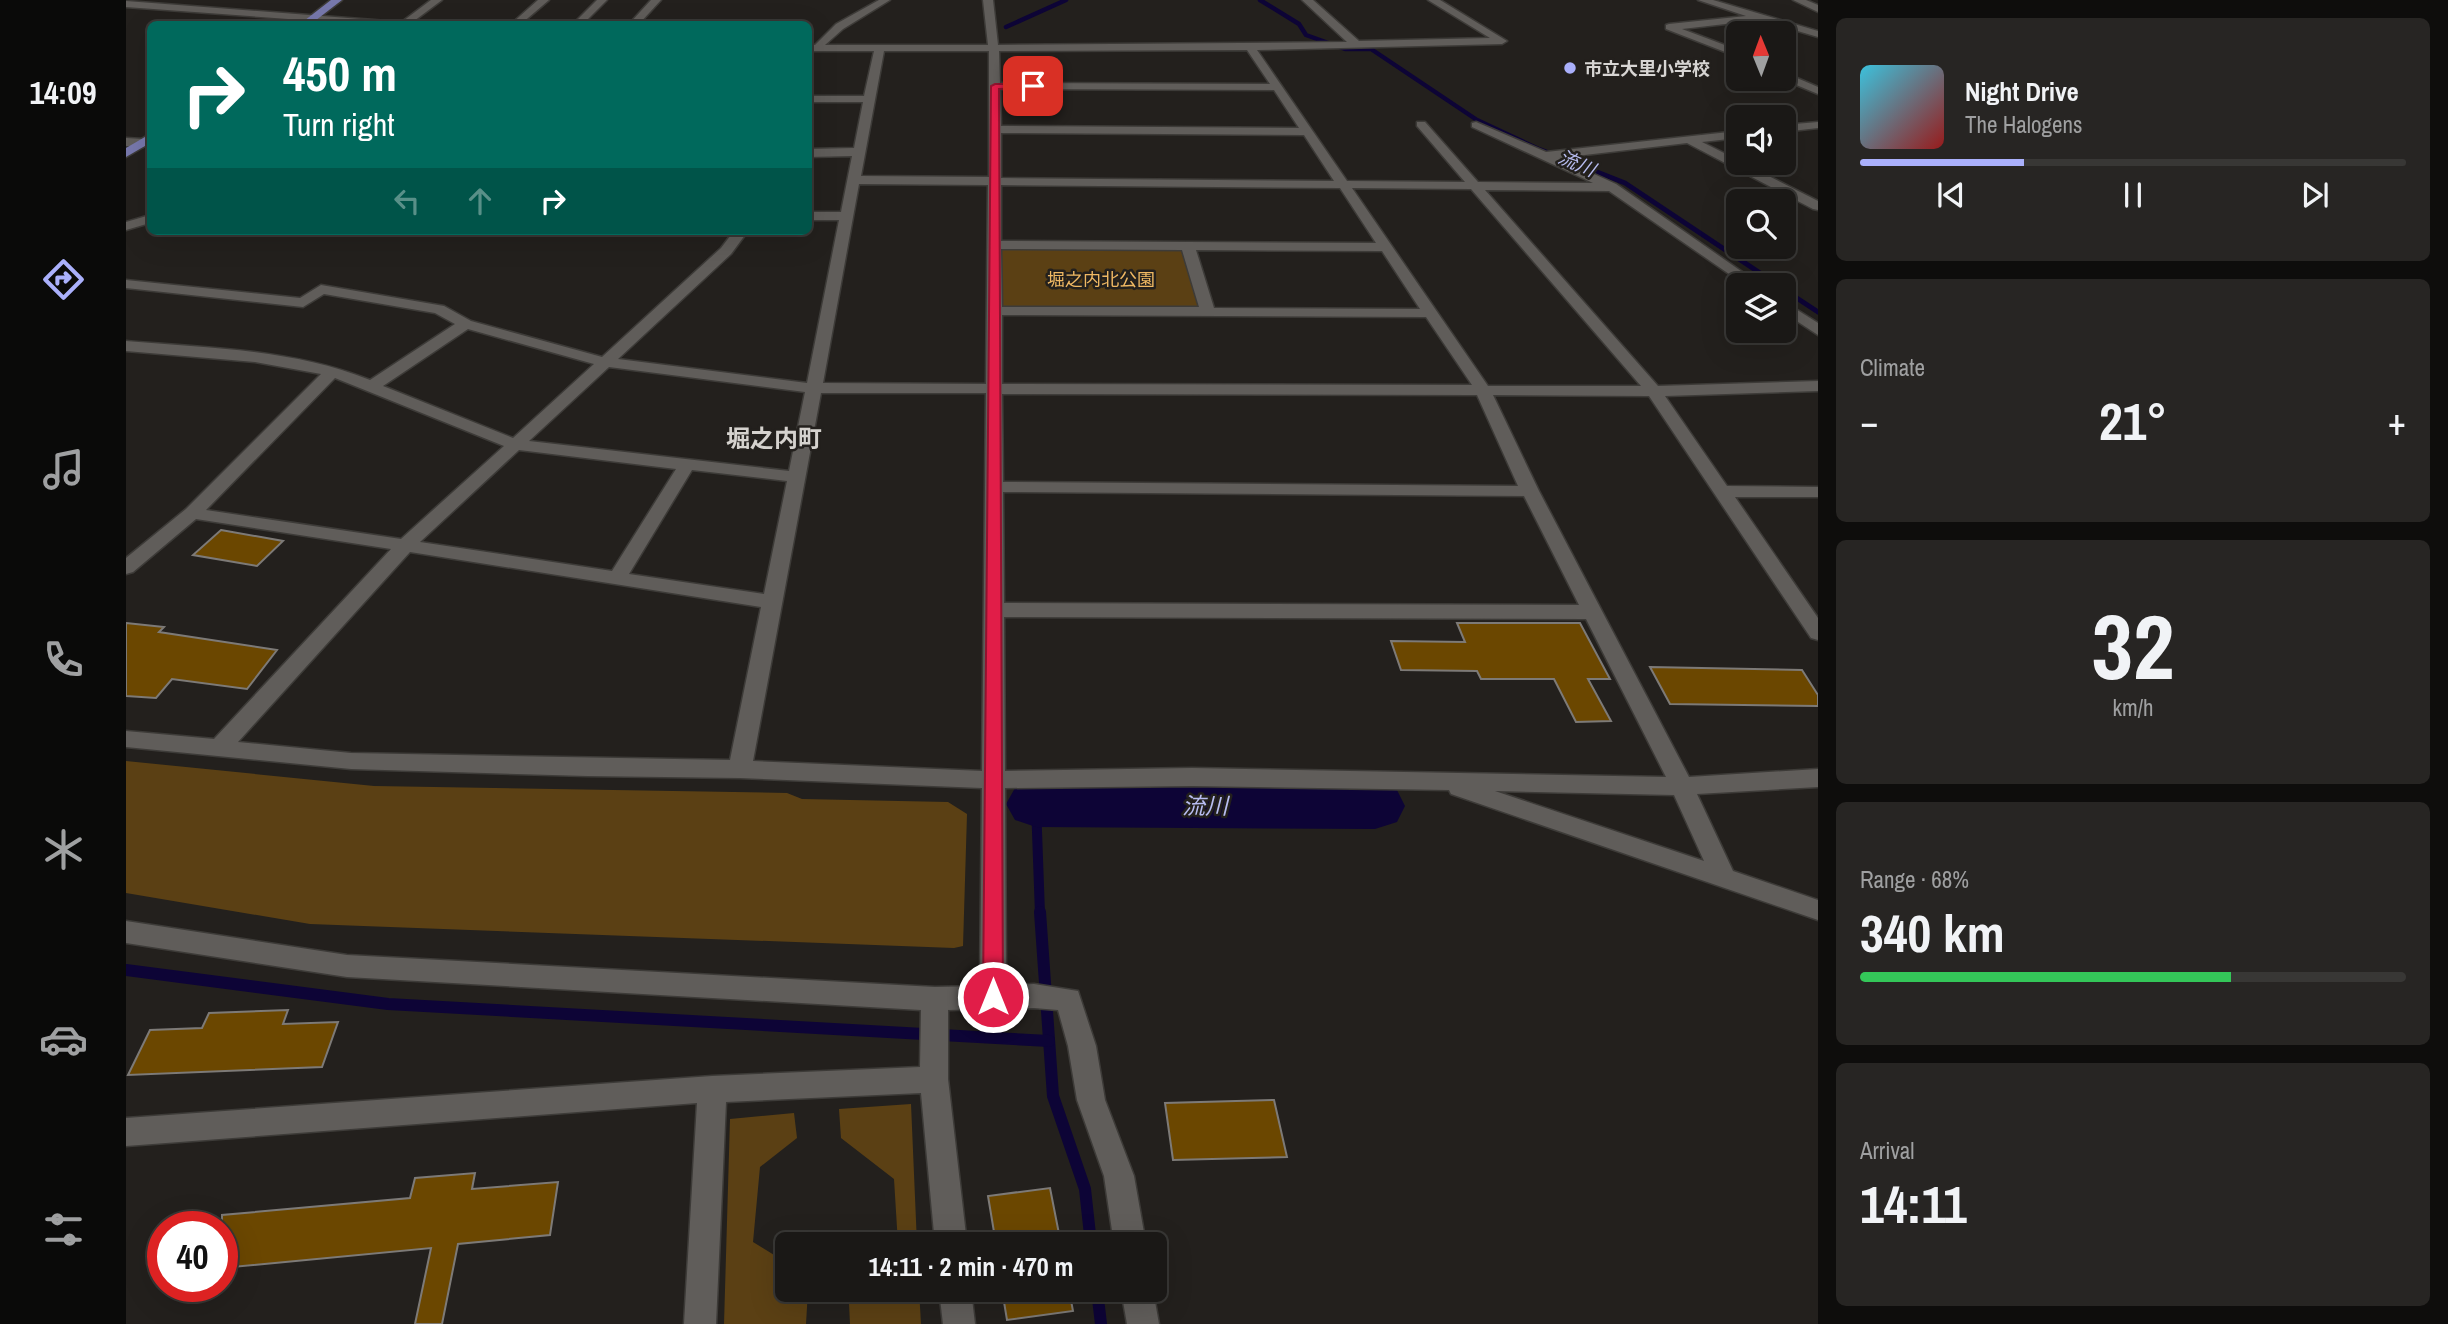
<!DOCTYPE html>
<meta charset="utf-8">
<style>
body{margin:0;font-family:"Archivo Narrow","Noto Sans JP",sans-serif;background:#272523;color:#f1f3f6;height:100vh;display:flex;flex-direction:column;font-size:26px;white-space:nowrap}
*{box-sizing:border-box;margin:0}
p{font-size:23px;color:#9fa0a1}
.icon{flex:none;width:38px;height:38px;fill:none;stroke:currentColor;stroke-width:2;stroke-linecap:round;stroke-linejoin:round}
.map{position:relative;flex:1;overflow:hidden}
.sheet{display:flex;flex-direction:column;gap:18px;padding:18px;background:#0e0d0c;width:630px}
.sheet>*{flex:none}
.guide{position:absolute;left:21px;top:21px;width:665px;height:214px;border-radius:10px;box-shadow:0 7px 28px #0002,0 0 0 2px #383735;background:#00695c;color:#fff;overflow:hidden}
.needle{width:46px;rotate:359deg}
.buttons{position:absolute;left:1600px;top:21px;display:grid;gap:14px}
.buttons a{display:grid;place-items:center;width:70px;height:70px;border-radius:10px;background:#1a1816;box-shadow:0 7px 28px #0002,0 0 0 2px #383735;font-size:35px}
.speed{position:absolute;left:21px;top:1211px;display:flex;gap:14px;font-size:35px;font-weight:700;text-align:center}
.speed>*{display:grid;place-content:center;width:91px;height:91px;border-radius:50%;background:#1a1816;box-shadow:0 7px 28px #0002,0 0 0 2px #383735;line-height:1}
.speed .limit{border:10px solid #d22;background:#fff;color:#111}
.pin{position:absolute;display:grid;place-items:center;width:60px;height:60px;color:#fff;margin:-30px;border-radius:14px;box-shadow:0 4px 10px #0006}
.me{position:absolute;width:77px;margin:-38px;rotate:0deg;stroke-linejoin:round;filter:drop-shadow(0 0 5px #0008)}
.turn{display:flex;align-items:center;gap:24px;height:147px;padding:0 21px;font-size:32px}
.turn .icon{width:91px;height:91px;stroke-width:2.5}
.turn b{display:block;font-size:49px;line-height:60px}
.lanes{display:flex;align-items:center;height:66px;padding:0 21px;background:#0003;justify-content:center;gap:35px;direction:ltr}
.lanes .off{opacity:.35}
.big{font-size:52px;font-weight:700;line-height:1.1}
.sheet .card{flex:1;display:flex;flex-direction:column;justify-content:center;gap:10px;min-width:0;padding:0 24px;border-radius:10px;background:#272523}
.sheet .dial{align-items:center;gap:0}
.dial b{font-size:91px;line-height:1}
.song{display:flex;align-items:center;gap:21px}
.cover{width:84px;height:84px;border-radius:10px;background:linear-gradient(135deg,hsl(190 70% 55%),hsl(0 70% 35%))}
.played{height:7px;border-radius:4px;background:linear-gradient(90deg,#aab0fb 30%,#383735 30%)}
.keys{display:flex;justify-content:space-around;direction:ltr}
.heat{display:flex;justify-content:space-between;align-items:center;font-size:38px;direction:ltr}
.charge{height:10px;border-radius:5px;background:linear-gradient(90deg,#34c759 68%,#383735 0)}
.trip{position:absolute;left:649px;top:1232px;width:392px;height:70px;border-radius:10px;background:#1a1816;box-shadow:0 7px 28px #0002,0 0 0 2px #383735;font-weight:700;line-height:70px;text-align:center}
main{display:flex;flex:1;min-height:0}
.dock{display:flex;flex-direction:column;width:126px;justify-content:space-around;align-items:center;background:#0a0a09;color:#9fa0a1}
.dock .icon{width:49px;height:49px}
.dock .selected{color:#aab0fb}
.dock b{font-size:32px;color:#f1f3f6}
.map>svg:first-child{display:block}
.green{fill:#5b4014}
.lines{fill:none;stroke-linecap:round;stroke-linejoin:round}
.stream-far3{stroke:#0d0436;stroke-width:4.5}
.stream-far2{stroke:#0d0436;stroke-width:5}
.stream-far1{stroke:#0d0436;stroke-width:10}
.stream{stroke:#0d0436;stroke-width:12}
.river{fill:#0d0436;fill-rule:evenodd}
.building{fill:#6b4700;stroke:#7d7a77;stroke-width:2}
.minor-casing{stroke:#3d3b38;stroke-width:3}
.major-casing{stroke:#3d3b38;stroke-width:3}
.minor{fill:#605d5a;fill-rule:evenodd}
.major{fill:#7778ac;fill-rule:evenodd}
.route{fill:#e11d48;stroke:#92132f;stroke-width:2}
.poi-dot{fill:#aab0fb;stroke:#23201d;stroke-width:2.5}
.labels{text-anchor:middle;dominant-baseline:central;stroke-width:5;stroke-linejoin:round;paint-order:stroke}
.far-poi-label{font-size:18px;font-weight:bold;fill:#d7d5d3;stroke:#23201d;text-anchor:start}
.far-park-label{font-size:18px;fill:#efb863;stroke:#23201d}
.far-water-label{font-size:19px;font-style:italic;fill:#b8bdf1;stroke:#23201d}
.water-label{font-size:23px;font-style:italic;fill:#b8bdf1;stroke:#23201d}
.quarter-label{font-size:24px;font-weight:bold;fill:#d5d2ce;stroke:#23201d}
</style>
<main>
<nav class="dock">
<b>14:09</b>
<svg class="icon selected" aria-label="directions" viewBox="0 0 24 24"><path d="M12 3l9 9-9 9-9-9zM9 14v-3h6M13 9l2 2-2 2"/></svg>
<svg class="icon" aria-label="music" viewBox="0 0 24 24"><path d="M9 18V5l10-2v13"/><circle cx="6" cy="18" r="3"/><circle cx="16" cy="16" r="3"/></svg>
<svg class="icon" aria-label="phone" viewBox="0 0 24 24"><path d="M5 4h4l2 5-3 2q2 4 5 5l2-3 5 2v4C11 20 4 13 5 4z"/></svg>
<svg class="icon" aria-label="climate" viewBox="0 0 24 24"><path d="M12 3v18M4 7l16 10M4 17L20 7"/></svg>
<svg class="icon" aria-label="car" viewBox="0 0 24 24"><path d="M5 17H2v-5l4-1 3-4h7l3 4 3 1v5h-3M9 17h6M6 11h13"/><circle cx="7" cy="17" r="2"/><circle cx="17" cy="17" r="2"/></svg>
<svg class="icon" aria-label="filters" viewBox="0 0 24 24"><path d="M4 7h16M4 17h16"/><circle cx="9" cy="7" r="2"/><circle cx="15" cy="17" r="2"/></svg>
</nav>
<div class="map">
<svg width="1692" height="1324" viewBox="0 0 1692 1324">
<rect width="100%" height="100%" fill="#23201d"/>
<g class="green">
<polygon points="868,245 1062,246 1082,313 867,311"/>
<polygon points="0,761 248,786 661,793 676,799 822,802 841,814 837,946 828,948 184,924 0,893"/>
<polygon points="785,1104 791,1244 772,1244 768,1179 715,1138 713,1109"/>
<polygon points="668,1113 671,1138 634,1167 627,1242 661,1263 662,1290 682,1290 680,1324 598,1324 604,1119"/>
<polygon points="735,1290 793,1290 795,1324 724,1324 723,1303"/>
</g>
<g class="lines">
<g class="stream-far3">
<polyline points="1134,0 1173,24 1180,35 1219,49 1245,49 1351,120 1419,152"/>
<polyline points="880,27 940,0"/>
</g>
<g class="stream-far2">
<polyline points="1415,150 1499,183 1652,285"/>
<polyline points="1657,289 1692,312"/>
</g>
<polyline class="stream-far1" points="910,804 914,914"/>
<g class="stream">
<polyline points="914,912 927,1096 959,1189 965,1244"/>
<polyline points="0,970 262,1004 923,1041"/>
<polyline points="971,1290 975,1324"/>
</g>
<polygon class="river" points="910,781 1249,783 1271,790 1279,806 1271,822 1249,829 910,827 889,820 880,804 889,788"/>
</g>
<g class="building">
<polygon points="95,530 157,541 131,566 67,555"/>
<polygon points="0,623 38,627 33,632 151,650 121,689 46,679 30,698 0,696"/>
<polygon points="1331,623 1454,623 1484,679 1462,679 1485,721 1450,722 1428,679 1355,679 1351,671 1275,670 1265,641 1339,642"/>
<polygon points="1524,667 1676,670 1692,695 1692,706 1544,704"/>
<polygon points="162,1010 157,1024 212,1022 196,1067 2,1075 24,1030 76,1028 83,1013"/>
<polygon points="1148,1100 1161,1157 1047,1160 1039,1103"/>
<polygon points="349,1173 346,1189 432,1182 424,1235 332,1244 316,1324 289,1324 305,1248 96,1268 96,1215 284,1198 289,1178"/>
<polygon points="924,1188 935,1244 870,1244 862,1196"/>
<polygon points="876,1290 943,1290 947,1311 881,1320"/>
</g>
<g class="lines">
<defs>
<g id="minor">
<polygon points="305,0 316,0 284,24 273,24"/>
<polygon points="412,0 423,0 395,24 385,24"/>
<polygon points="471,0 481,0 457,24 447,24"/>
<polygon points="525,0 535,0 513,24 503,24"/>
<path d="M753 0H764L717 29 699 45H862L857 0H867L872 45 1221 42 1176 0H1187L1233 41 1364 38 1302 0H1314L1381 41 1376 44 1131 50 1221 181 1339 182 1291 126V122H1299L1352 182 1467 183 1346 127V123L1350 122 1420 152 1612 131V138L1576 142 1612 160V163H1617L1692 201V210L1687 209 1561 143 1433 158 1490 184 1635 285H1619L1483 191 1359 190 1532 386 1692 381V391L1539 396 1601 486 1692 487V497H1609L1692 618V640L1685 638 1523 396 1367 395 1413 491 1563 777 1692 769V787L1571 794 1607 871 1692 900V920L1325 794 1323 790 1066 786 879 788 880 985 908 984 952 991 970 1046 979 1100 1008 1176 1020 1244H988L978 1176 951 1100 942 1046 932 1010 908 1008 822 1010V1079L841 1244H809L795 1093 600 1102 590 1324H558L571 1103 0 1146V1118L586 1076 794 1067 795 1010 221 977 0 943V921L221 955 809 987 854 986 856 788 614 778 461 776 225 769 0 747V731L88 739 265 549 70 519 7 572 0 574V558L60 509 195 374 129 362 0 351V341C81 348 167 349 244 380L329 324 309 313 198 294 177 307 0 288V280L174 298 195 285 318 306 345 321 476 357 595 248 608 231H622L605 254 492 359 681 383 713 220H682V212H715L726 156 682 157V149L728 148 737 102H682V96H738L748 51H682V45H689L710 24ZM1121 50 1144 84 874 83 873 51ZM758 51H863V177L735 176ZM874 89 1148 90 1173 128 875 126ZM875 133 1178 135 1208 181 875 178ZM733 184 862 185 860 384 697 383ZM875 185 1214 188 1250 243 875 241ZM1226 188 1345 189 1515 386H1362ZM875 249 1056 250 1073 307H876ZM1070 250 1256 251 1294 309 1088 308ZM876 315 1300 317 1346 385 876 384ZM342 329 468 364 387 438 257 386ZM483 367 679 392 663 471 403 441ZM209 378 378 446 275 539 80 510ZM695 393H860L856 771 627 761ZM876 394 1351 395 1392 486 877 482ZM393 450 550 469 486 571 294 542ZM566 470 661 481 638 594 503 574ZM877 492 1398 496 1453 605 878 603ZM284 552 635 607 604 760 225 753 112 742ZM878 617 1460 619 1540 777 1066 768 879 771ZM1369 791 1548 795 1578 861Z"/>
<polygon points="1572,0 1587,0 1692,31 1692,37 1634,20 1556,29 1612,50 1612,57 1540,29 1540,25 1543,24 1620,16"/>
<polygon points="1667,0 1680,0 1692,5 1692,12"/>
<polygon points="0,1 261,21 266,24 230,24 0,7"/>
<polygon points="1657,72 1692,87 1692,94 1656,79"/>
<polygon points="1692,122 1692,128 1657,132 1657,125"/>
<polygon points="0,138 17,139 23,143 17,147 0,146"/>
<polygon points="24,215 24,223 0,230 0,222"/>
<polygon points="1657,301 1692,323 1692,335 1657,312"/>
<polygon points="813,1290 845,1290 849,1324 817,1324"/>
<polygon points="995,1290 1027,1290 1033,1324 1001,1324"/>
</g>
<g id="major">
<polygon points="205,0 216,0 185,24 174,24"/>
<polygon points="24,134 24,143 0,157 0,148"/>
</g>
</defs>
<use href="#minor" class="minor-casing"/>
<use href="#major" class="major-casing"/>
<use href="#minor" class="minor"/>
<use href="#major" class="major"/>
</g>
<polygon class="route" points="907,84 910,88 873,89 877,997 874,1003 867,1006 860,1003 857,997 865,86 869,84"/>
<circle class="poi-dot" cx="1444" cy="68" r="7"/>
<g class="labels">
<g class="far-poi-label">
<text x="1458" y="68">市立大里小学校</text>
</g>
<g class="far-park-label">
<text x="975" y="279">堀之内北公園</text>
</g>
<g class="far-water-label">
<text transform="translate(1451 163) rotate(23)">流川</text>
</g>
<g class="water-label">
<text x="1079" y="805">流川</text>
</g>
<g class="quarter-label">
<text x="648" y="438">堀之内町</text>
</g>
</g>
</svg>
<div class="buttons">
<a><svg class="needle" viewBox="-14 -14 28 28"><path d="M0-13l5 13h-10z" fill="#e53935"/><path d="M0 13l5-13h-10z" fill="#9fa0a1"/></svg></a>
<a><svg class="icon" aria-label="sound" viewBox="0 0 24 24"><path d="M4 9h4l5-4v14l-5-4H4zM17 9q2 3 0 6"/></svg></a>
<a><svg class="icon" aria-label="search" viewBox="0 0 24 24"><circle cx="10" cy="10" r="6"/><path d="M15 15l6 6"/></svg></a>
<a><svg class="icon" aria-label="layers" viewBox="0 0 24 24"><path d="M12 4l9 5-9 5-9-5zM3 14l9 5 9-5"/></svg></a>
</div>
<div class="speed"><div class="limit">40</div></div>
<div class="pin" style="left:907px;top:86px;background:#d93025"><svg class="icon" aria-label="arrive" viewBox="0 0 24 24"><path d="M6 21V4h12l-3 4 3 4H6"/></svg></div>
<svg class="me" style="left:867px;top:997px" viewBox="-20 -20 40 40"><circle r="17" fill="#e11d48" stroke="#fff" stroke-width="3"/><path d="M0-11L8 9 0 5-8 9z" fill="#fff"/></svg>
<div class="trip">14:11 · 2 min · 470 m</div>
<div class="guide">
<div class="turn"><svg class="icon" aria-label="right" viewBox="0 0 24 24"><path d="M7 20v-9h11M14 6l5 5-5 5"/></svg><div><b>450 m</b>Turn right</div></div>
<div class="lanes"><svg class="icon off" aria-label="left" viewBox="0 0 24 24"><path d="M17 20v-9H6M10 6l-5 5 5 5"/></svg><svg class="icon off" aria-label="ahead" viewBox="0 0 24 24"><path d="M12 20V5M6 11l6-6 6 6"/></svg><svg class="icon" aria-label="right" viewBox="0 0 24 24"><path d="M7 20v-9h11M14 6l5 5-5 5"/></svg></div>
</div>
</div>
<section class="sheet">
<div class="card">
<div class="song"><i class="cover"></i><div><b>Night Drive</b><p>The Halogens</p></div></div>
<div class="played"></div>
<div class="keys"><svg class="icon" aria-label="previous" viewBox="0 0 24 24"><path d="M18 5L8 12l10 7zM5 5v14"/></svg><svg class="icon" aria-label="pause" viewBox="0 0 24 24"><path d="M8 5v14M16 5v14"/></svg><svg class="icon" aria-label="next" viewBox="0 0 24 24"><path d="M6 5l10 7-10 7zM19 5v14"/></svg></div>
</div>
<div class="card"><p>Climate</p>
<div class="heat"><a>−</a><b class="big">21°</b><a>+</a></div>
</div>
<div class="card dial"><b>32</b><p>km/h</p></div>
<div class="card"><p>Range · 68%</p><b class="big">340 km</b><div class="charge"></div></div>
<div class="card"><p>Arrival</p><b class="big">14:11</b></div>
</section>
</main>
